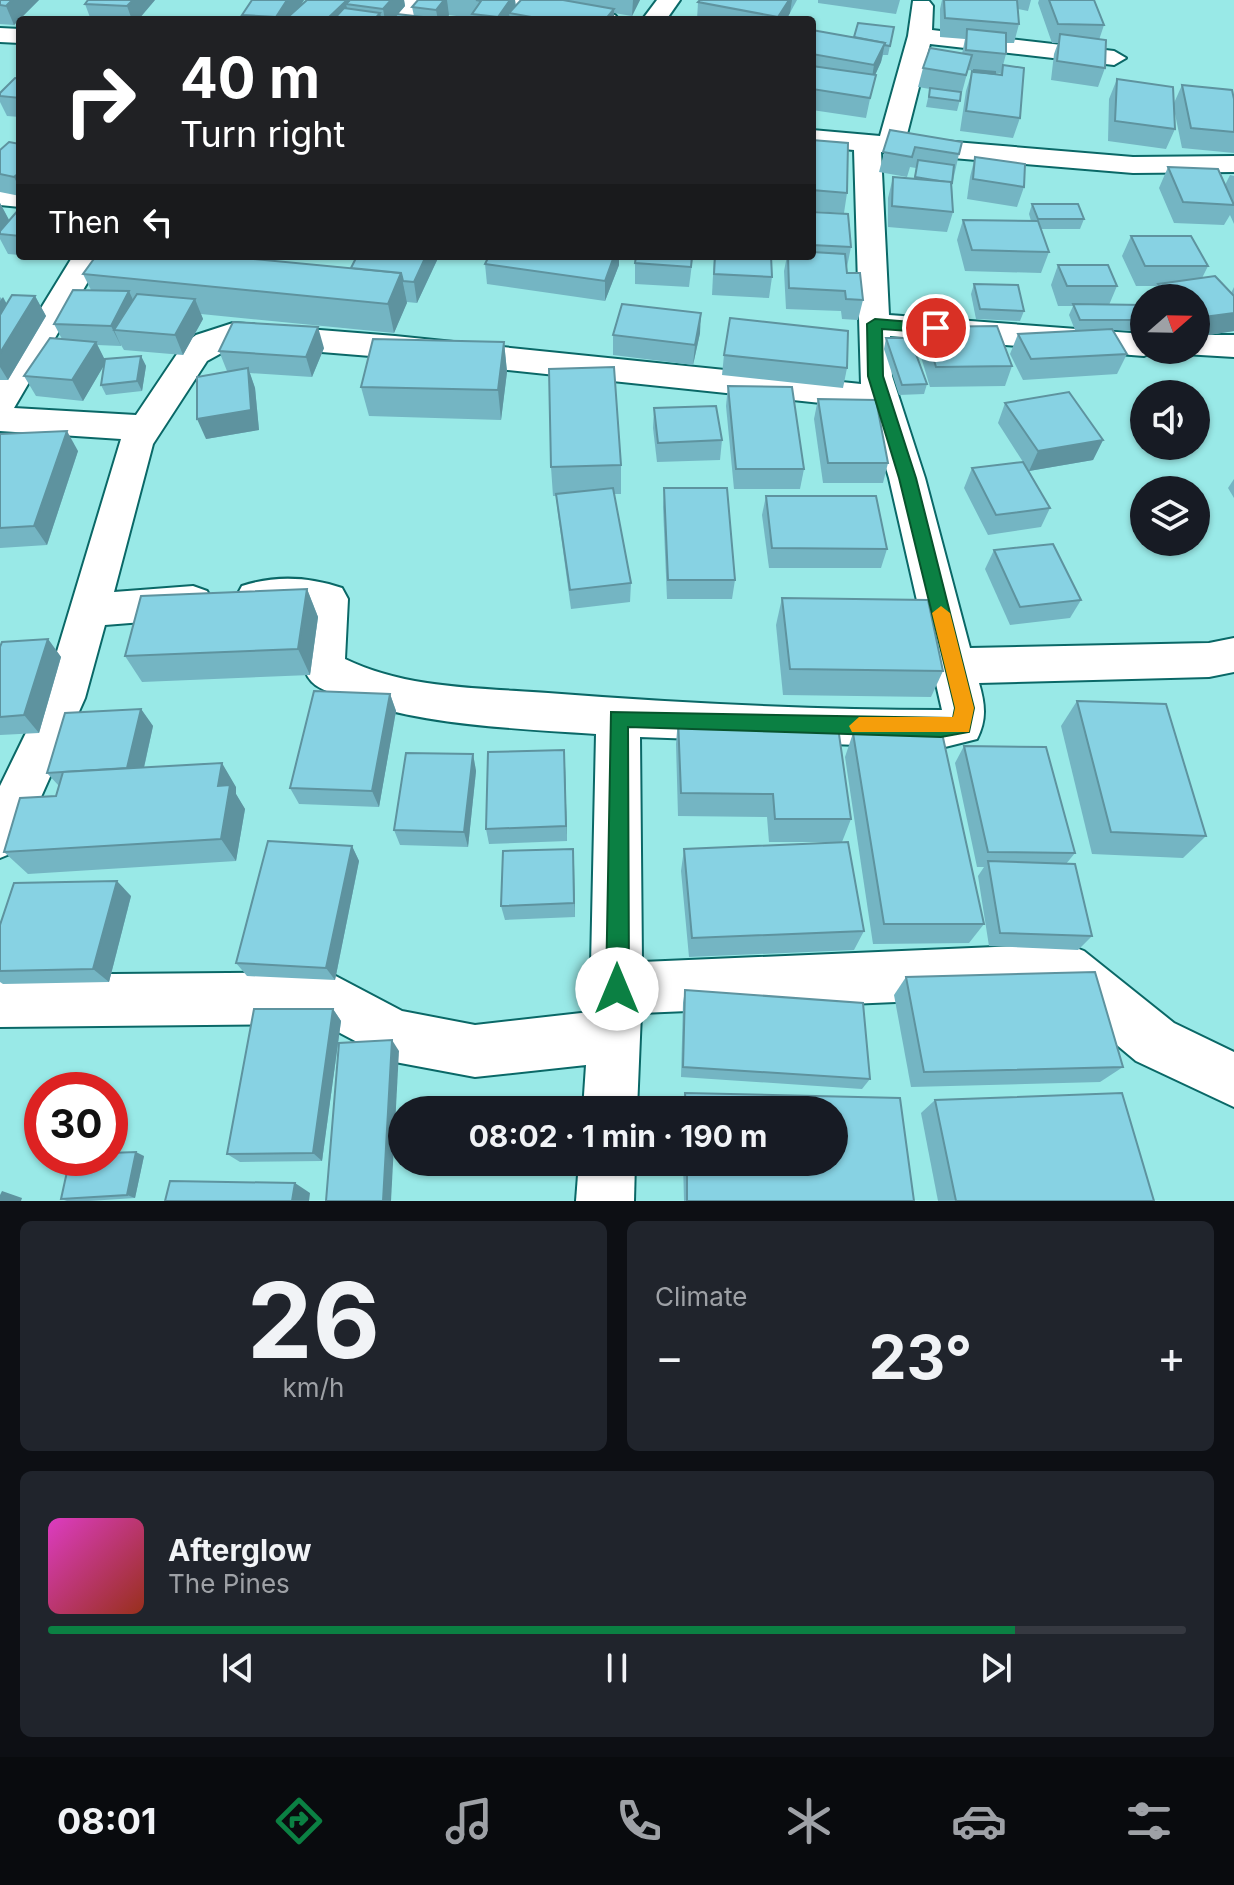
<!DOCTYPE html>
<meta charset="utf-8">
<style>
body{margin:0;font-family:Inter,sans-serif;background:#20242c;color:#f1f3f6;height:100vh;display:flex;flex-direction:column;font-size:30px;white-space:nowrap}
*{box-sizing:border-box;margin:0}
p{font-size:26px;color:#9ea1a6}
.icon{flex:none;width:44px;height:44px;fill:none;stroke:currentColor;stroke-width:2;stroke-linecap:round;stroke-linejoin:round}
.map{position:relative;height:1201px;overflow:hidden}
.drawer{display:flex;flex-direction:column;gap:20px;padding:20px;background:#0d0f14;flex:1}
.drawer>*{flex:none}
.top-card{position:absolute;left:16px;top:16px;width:800px;height:244px;border-radius:8px;box-shadow:0 2px 6px #0004;background:#202124;color:#fff;overflow:hidden}
.needle{width:52px;rotate:70deg}
.fabs{position:absolute;left:1130px;top:284px;display:grid;gap:16px}
.fabs a{display:grid;place-items:center;width:80px;height:80px;border-radius:50%;background:#171b24;box-shadow:0 2px 6px #0004;font-size:40px}
.speed{position:absolute;left:24px;top:1072px;display:flex;gap:16px;font-size:40px;font-weight:700;text-align:center}
.speed>*{display:grid;place-content:center;width:104px;height:104px;border-radius:50%;background:#171b24;box-shadow:0 2px 6px #0004;line-height:1}
.speed .limit{border:12px solid #d22;background:#fff;color:#111}
.pin{position:absolute;display:grid;place-items:center;width:68px;height:68px;color:#fff;margin:-34px;border:4px solid #fff;border-radius:50%;box-shadow:0 2px 8px #0007}
.me{position:absolute;width:88px;margin:-44px;rotate:0deg;stroke-linejoin:round;filter:drop-shadow(0 0 6px #0008)}
.turn{display:flex;align-items:center;gap:28px;height:168px;padding:0 32px;font-size:36px}
.turn .icon{width:104px;height:104px;stroke-width:2.5}
.turn b{display:block;font-size:56px;line-height:68px}
.then{display:flex;align-items:center;height:76px;padding:0 32px;background:#0003;gap:16px;font-size:30px}
.big{font-size:60px;font-weight:700;line-height:1.1}
.drawer .card{flex:1;display:flex;flex-direction:column;justify-content:center;gap:12px;min-width:0;padding:0 28px;border-radius:12px;background:#20242c}
.drawer .dial{align-items:center;gap:0}
.dial b{font-size:104px;line-height:1}
.song{display:flex;align-items:center;gap:24px}
.cover{width:96px;height:96px;border-radius:12px;background:linear-gradient(135deg,hsl(310 70% 55%),hsl(10 70% 35%))}
.played{height:8px;border-radius:4px;background:linear-gradient(90deg,#0b8043 85%,#363941 85%)}
.keys{display:flex;justify-content:space-around;direction:ltr}
.heat{display:flex;justify-content:space-between;align-items:center;font-size:44px;direction:ltr}
.drawer .tiles{flex:1;display:grid;gap:20px;grid-template-columns:1fr 1fr}
.card:last-child{grid-column:span 2}
.trip{position:absolute;left:388px;top:1096px;width:460px;height:80px;border-radius:40px;background:#171b24;box-shadow:0 2px 6px #0004;font-weight:700;line-height:80px;text-align:center}
.dock{display:flex;height:128px;justify-content:space-around;align-items:center;background:#090b0e;color:#9ea1a6}
.dock .icon{width:56px;height:56px}
.dock .active{color:#0b8043}
.dock b{font-size:36px;color:#f1f3f6}
.map>svg:first-child{display:block}
.lines{fill:none;stroke-linecap:round;stroke-linejoin:round}
.minor-casing{stroke:#0a6867;stroke-width:4}
.minor{fill:#fff;fill-rule:evenodd}
.wall{fill:#74b5c3}
.shaded-wall{fill:#5e939f}
.building{fill:#87d2e3;stroke:#5e939f;stroke-width:2}
.route{fill:#0b8043;stroke:#07532c;stroke-width:2}
.slow{fill:#f59e0b}
</style>
<div class="map">
<svg width="1234" height="1201" viewBox="0 0 1234 1201">
<rect width="100%" height="100%" fill="#99e9e7"/>
<g class="lines">
<defs>
<g id="minor">
<polygon points="404,0 426,0 416,20 392,20"/>
<polygon points="495,0 541,0 615,15 619,20 572,20 498,5"/>
<polygon points="657,0 680,0 666,20 642,20"/>
<path d="M913 1H929L933 6 932 30 1114 51 1126 58 1114 65 930 44 906 138 1133 157 1234 156V172L1133 173 881 152 889 315 1144 334V350H1157L1144 356 890 336 892 376 925 478 970 648 1209 643 1234 638V672L1209 677 979 683C985 704 987 719 977 739L941 748 640 737 642 962 1066 944 1084 951 1174 1023 1234 1052V1107L1136 1061 1057 995 641 1013 637 1110H583L586 1065 475 1077 395 1062 323 1024 0 1027V975L328 972 402 1011 475 1025 590 1012 596 734C512 728 426 726 346 698 336 694 319 690 312 682 295 665 305 631 307 610L256 613 242 608 236 597 242 586C275 575 310 577 342 588L348 599 345 659C407 689 480 688 548 693 678 703 811 710 942 710L889 478 868 408 395 358 236 345 207 361 153 444 114 592 193 586 207 591 213 602 207 613 193 618 105 625 85 698 17 851 0 858V786L43 698 121 439 0 431V375L73 256H103L14 408 136 415 183 345 196 335 233 323 395 336 861 384 854 150 812 146V130L880 136 908 36Z"/>
<polygon points="0,28 20,29 20,43 0,42"/>
<polygon points="0,187 20,189 20,207 0,205"/>
<polygon points="1196,335 1234,335 1234,357 1184,354 1182,350 1196,350"/>
<polygon points="579,1162 635,1162 634,1201 576,1201"/>
</g>
</defs>
<use href="#minor" class="minor-casing"/>
<use href="#minor" class="minor"/>
</g>
<g class="wall">
<polygon points="0,0 39,0 14,25 0,24"/>
<polygon points="155,0 138,20 91,20 85,4"/>
<polygon points="304,0 300,6 307,0 404,0 405,6 398,14 414,16 412,7 418,0 515,0 516,6 521,0 640,0 632,16 614,13 614,20 472,20 472,18 449,15 446,20 449,20 243,20 242,15"/>
<polygon points="700,0 797,0 786,20 697,20 698,2"/>
<polygon points="818,0 900,0 896,14 818,3"/>
<polygon points="942,0 1031,0 1028,11 1018,9 1019,24 1014,43 1006,43 1006,54 1001,73 995,73 995,74 1000,75 1003,65 1020,118 1013,138 960,131 966,91 972,71 985,72 968,70 957,111 926,107 930,89 918,87 923,68 962,54 965,39 940,37 940,9"/>
<polygon points="1039,0 1094,0 1104,25 1099,40 1105,68 1098,87 1051,80 1054,54 1058,43 1052,43 1038,3"/>
<polygon points="894,27 888,55 883,55 881,62 875,75 866,118 812,110 812,30 854,37"/>
<polygon points="20,79 20,117 7,116 0,102 0,93"/>
<polygon points="1117,79 1174,103 1182,85 1234,99 1234,153 1182,148 1174,109 1175,129 1166,149 1108,141 1109,99"/>
<polygon points="890,130 959,154 952,185 953,212 947,232 888,227 888,198 893,177 914,179 916,168 910,167 907,177 879,172"/>
<polygon points="812,140 847,193 844,213 812,211"/>
<polygon points="20,144 20,196 0,192 0,150"/>
<polygon points="975,157 1024,187 1017,207 967,199 970,177"/>
<polygon points="1168,167 1225,185 1230,175 1234,176 1234,224 1230,215 1224,225 1174,223 1159,188"/>
<polygon points="0,203 9,220 20,208 20,255 8,254 0,239"/>
<polygon points="1032,204 1084,219 1080,229 1041,229 1049,252 1041,273 965,271 957,240 963,220 1031,221 1029,214"/>
<polygon points="812,212 851,247 847,267 847,273 863,300 858,320 842,319 841,311 786,309 784,271 787,256 812,256"/>
<polygon points="1131,236 1208,266 1202,278 1231,293 1234,287 1234,331 1196,337 1196,298 1151,298 1156,286 1136,286 1122,256"/>
<polygon points="25,256 58,256 55,260"/>
<polygon points="439,256 417,303 407,302 394,333 201,314 203,319 183,355 124,350 121,345 121,346 97,345 105,361 141,356 146,366 142,391 106,395 101,385 104,365 83,401 36,396 24,376 62,339 54,324 91,290 83,274 351,268"/>
<polygon points="693,256 689,287 635,284 635,263"/>
<polygon points="714,256 771,256 772,277 769,298 712,295"/>
<polygon points="485,264 619,265 605,301 487,284"/>
<polygon points="1058,265 1117,286 1109,305 1144,305 1144,331 1113,330 1127,354 1117,374 1023,380 1010,354 1018,334 1086,330 1075,330 1069,315 1073,306 1058,306 1051,285"/>
<polygon points="974,284 1024,311 1020,321 976,319 971,294"/>
<polygon points="35,296 46,316 8,380 0,380 0,297 7,304"/>
<polygon points="924,327 1012,366 1005,386 930,387 918,347"/>
<polygon points="700,333 693,365 613,355 613,335"/>
<polygon points="886,338 927,384 924,394 899,395 884,349"/>
<polygon points="504,342 507,372 501,420 369,416 361,387"/>
<polygon points="324,348 312,377 250,373 255,388 259,430 206,439 227,371 219,351"/>
<polygon points="724,355 847,368 843,388 722,375"/>
<polygon points="728,386 804,469 800,489 734,489 726,406"/>
<polygon points="818,399 888,463 883,483 823,483 814,419"/>
<polygon points="1005,403 1103,440 1093,460 1029,471 1050,508 1041,527 988,535 964,488 972,468 1023,462 998,423"/>
<polygon points="654,408 722,440 720,460 657,462 653,428"/>
<polygon points="0,434 78,451 47,545 0,548"/>
<polygon points="621,465 621,494 614,494 631,583 630,602 571,609 558,514 556,496 553,496 551,467"/>
<polygon points="1234,479 1234,498 1228,488"/>
<polygon points="664,488 735,580 732,599 667,599 663,507"/>
<polygon points="766,496 887,549 881,568 769,568 762,515"/>
<polygon points="994,550 1081,600 1070,618 1010,625 985,569"/>
<polygon points="307,589 318,617 310,675 142,682 125,656"/>
<polygon points="782,598 943,671 931,697 783,695 776,625"/>
<polygon points="48,639 61,657 39,733 0,735 0,647"/>
<polygon points="390,694 396,711 379,807 299,804 290,788"/>
<polygon points="1077,701 1206,836 1183,858 1092,854 1061,726"/>
<polygon points="141,709 153,726 144,768 236,787 236,794 245,809 236,861 28,874 4,852 56,796 59,786 47,773"/>
<polygon points="678,719 851,819 842,842 864,931 854,950 689,957 681,871 684,849 839,842 769,842 767,817 678,816 676,744"/>
<polygon points="853,733 984,924 969,943 873,944 845,757"/>
<polygon points="964,746 1075,853 1066,864 1092,936 1078,950 989,946 978,876 984,867 977,867 955,763"/>
<polygon points="473,754 476,771 468,847 400,845 394,830"/>
<polygon points="565,766 567,841 489,844 486,829"/>
<polygon points="352,846 359,861 335,980 247,976 236,963"/>
<polygon points="573,849 575,917 505,920 501,906"/>
<polygon points="131,896 109,982 3,984 0,982 0,925"/>
<polygon points="906,977 1123,1067 1100,1082 911,1087 894,995"/>
<polygon points="685,990 870,1079 862,1089 681,1077 683,1003"/>
<polygon points="333,1009 341,1021 322,1161 240,1162 227,1154"/>
<polygon points="685,1093 900,1098 914,1201 684,1201 683,1162 834,1162 834,1110 682,1110"/>
<polygon points="935,1100 1154,1201 938,1201 921,1113"/>
<polygon points="144,1156 135,1198 89,1201 67,1201 61,1199"/>
</g>
<g class="shaded-wall">
<polygon points="12,0 39,0 14,25 6,6"/>
<polygon points="133,0 155,0 138,20 132,20 127,6"/>
<polygon points="287,0 304,0 293,18 288,17 289,20 277,20 276,17"/>
<polygon points="347,0 361,0 346,4 350,20 326,20"/>
<polygon points="391,0 404,0 405,6 393,20 385,20 383,9"/>
<polygon points="444,0 447,0 449,15 446,20 438,20 436,10"/>
<polygon points="510,0 515,0 516,12 509,13 510,20 499,20 498,17"/>
<polygon points="633,0 640,0 632,16"/>
<polygon points="789,0 792,0 790,13 786,20 778,20 778,17"/>
<polygon points="614,9 614,20 605,20"/>
<polygon points="380,13 382,20 374,20"/>
<polygon points="885,43 881,62 871,84 874,65"/>
<polygon points="20,172 20,189 14,177"/>
<polygon points="0,203 9,220 0,232"/>
<polygon points="426,256 439,256 417,303 414,282"/>
<polygon points="614,256 619,256 619,265 605,301 605,281"/>
<polygon points="401,273 407,303 394,333 388,304"/>
<polygon points="129,291 138,311 114,330 121,346 111,326"/>
<polygon points="35,296 46,316 8,380 0,367 0,353"/>
<polygon points="3,297 14,317 0,339 0,301"/>
<polygon points="195,299 203,319 183,355 175,335"/>
<polygon points="701,313 700,333 693,365 695,345"/>
<polygon points="1234,313 1234,331 1196,337 1196,318"/>
<polygon points="318,327 324,348 312,377 306,357"/>
<polygon points="96,342 106,362 83,401 72,380"/>
<polygon points="504,342 507,372 501,420 498,390"/>
<polygon points="141,356 146,366 142,391 137,381"/>
<polygon points="248,368 255,388 259,430 206,439 197,419"/>
<polygon points="67,431 78,451 47,545 34,526"/>
<polygon points="1103,440 1093,460 1029,471 1038,451"/>
<polygon points="307,589 318,617 310,675 298,649"/>
<polygon points="48,639 61,657 39,733 24,715"/>
<polygon points="390,694 396,711 379,807 372,791"/>
<polygon points="141,709 153,726 140,785 127,768"/>
<polygon points="564,750 565,766 567,841 566,826"/>
<polygon points="473,754 476,771 468,847 464,832"/>
<polygon points="222,763 236,787 236,794 245,809 236,861 221,839 218,786"/>
<polygon points="352,846 359,861 335,980 326,968"/>
<polygon points="573,849 574,864 575,917 574,903"/>
<polygon points="117,881 131,896 109,982 93,969"/>
<polygon points="333,1009 341,1021 322,1161 313,1153"/>
<polygon points="392,1040 399,1051 391,1201 383,1201"/>
<polygon points="136,1152 144,1156 135,1198 127,1195"/>
<polygon points="295,1183 310,1193 309,1201 292,1201"/>
<polygon points="2,1191 22,1198 21,1201 0,1201 0,1195"/>
</g>
<g class="building">
<polygon points="0,0 12,0 6,6 0,5"/>
<polygon points="88,0 133,0 127,6 85,4"/>
<polygon points="252,0 287,0 276,17 242,15"/>
<polygon points="307,0 347,0 326,20 306,20 288,17"/>
<polygon points="350,0 391,0 383,9 346,4"/>
<polygon points="418,0 444,0 436,10 412,7"/>
<polygon points="476,0 510,0 498,17 472,14 481,1"/>
<polygon points="521,0 563,0 614,9 605,20 548,20 509,13"/>
<polygon points="700,0 789,0 778,17 698,2"/>
<polygon points="944,0 1017,0 1019,24 945,18"/>
<polygon points="1049,0 1094,0 1104,25 1058,24"/>
<polygon points="344,8 380,13 374,20 333,20"/>
<polygon points="397,14 449,20 392,20"/>
<polygon points="858,23 894,27 890,46 884,45 885,43 854,37"/>
<polygon points="967,29 1006,33 1006,54 966,50"/>
<polygon points="812,30 885,43 874,65 812,54"/>
<polygon points="1060,34 1106,40 1105,68 1057,61"/>
<polygon points="930,48 972,55 966,75 923,68"/>
<polygon points="1003,65 1024,68 1020,118 966,111 972,71 1002,75"/>
<polygon points="812,66 876,75 870,98 812,89"/>
<polygon points="974,70 995,72 995,74 974,72"/>
<polygon points="15,78 20,79 20,98 0,96 0,93"/>
<polygon points="1117,79 1173,87 1175,129 1115,121"/>
<polygon points="1182,85 1232,90 1234,99 1234,132 1191,128"/>
<polygon points="930,88 961,92 960,101 929,97"/>
<polygon points="890,130 962,142 959,154 915,147 912,157 883,152"/>
<polygon points="812,140 848,143 847,193 812,190"/>
<polygon points="9,142 20,144 20,172 14,177 0,174 0,150"/>
<polygon points="975,157 1025,164 1024,187 973,179"/>
<polygon points="918,160 954,165 952,183 915,177"/>
<polygon points="1168,167 1218,169 1234,205 1183,202"/>
<polygon points="893,177 951,182 953,212 892,206"/>
<polygon points="1032,204 1078,204 1084,219 1038,219"/>
<polygon points="20,208 20,236 0,234 0,231"/>
<polygon points="812,212 848,214 851,247 812,245"/>
<polygon points="963,220 1038,221 1049,252 972,250"/>
<polygon points="1131,236 1191,236 1208,266 1145,266"/>
<polygon points="812,252 845,254 847,273 860,273 863,300 846,299 845,291 789,288 788,256 812,256"/>
<polygon points="96,256 221,256 401,273 388,304 83,274"/>
<polygon points="357,256 426,256 414,282 403,281 401,273 351,268"/>
<polygon points="489,256 614,256 605,281 485,264"/>
<polygon points="636,256 692,256 691,267 635,263"/>
<polygon points="715,256 771,256 772,277 714,274"/>
<polygon points="1058,265 1108,265 1117,286 1067,286"/>
<polygon points="1215,276 1234,296 1234,313 1196,318 1196,298 1169,298 1158,284"/>
<polygon points="974,284 1018,285 1024,311 980,309"/>
<polygon points="73,290 129,291 111,326 54,324"/>
<polygon points="137,294 195,299 175,335 114,330"/>
<polygon points="12,295 35,296 0,353 0,315"/>
<polygon points="622,304 701,313 695,345 613,335"/>
<polygon points="1073,304 1144,305 1144,320 1080,320"/>
<polygon points="730,318 848,331 847,368 724,355"/>
<polygon points="233,322 318,327 306,357 219,351"/>
<polygon points="997,326 1012,366 936,367 924,327"/>
<polygon points="1112,329 1127,354 1031,359 1018,334"/>
<polygon points="50,338 96,342 72,380 24,376"/>
<polygon points="886,338 910,338 927,384 902,385"/>
<polygon points="373,339 504,342 498,390 361,387"/>
<polygon points="141,356 137,381 101,385 105,359"/>
<polygon points="614,367 621,465 551,467 549,369"/>
<polygon points="248,368 251,410 197,419 197,377"/>
<polygon points="728,386 792,387 804,469 736,469"/>
<polygon points="1069,392 1103,440 1038,451 1005,403"/>
<polygon points="818,399 876,400 888,463 828,463"/>
<polygon points="716,406 722,440 658,443 654,408"/>
<polygon points="67,431 34,526 0,528 0,434"/>
<polygon points="1023,462 1050,508 996,515 972,468"/>
<polygon points="613,488 631,583 570,590 556,494"/>
<polygon points="664,488 727,488 735,580 668,580"/>
<polygon points="766,496 876,496 887,549 772,548"/>
<polygon points="1053,544 1081,600 1020,607 994,550"/>
<polygon points="307,589 298,649 125,656 141,596"/>
<polygon points="782,598 928,600 943,671 790,669"/>
<polygon points="48,639 24,715 0,717 0,647 2,642"/>
<polygon points="314,691 390,694 372,791 290,788"/>
<polygon points="1077,701 1166,704 1206,836 1111,832"/>
<polygon points="141,709 127,768 47,773 65,713"/>
<polygon points="678,719 837,720 851,819 775,819 773,794 681,793"/>
<polygon points="853,733 942,733 984,924 884,924"/>
<polygon points="964,746 1046,747 1075,853 988,852"/>
<polygon points="564,750 566,826 486,829 488,752"/>
<polygon points="406,753 473,754 464,832 394,830"/>
<polygon points="222,763 218,786 230,785 221,839 4,852 20,798 56,796 63,772"/>
<polygon points="268,841 352,846 326,968 236,963"/>
<polygon points="848,842 864,931 692,938 684,849"/>
<polygon points="573,849 574,903 501,906 503,851"/>
<polygon points="988,861 1075,864 1092,936 1000,933"/>
<polygon points="117,881 93,969 0,971 0,925 14,883"/>
<polygon points="1095,972 1123,1067 924,1072 906,977"/>
<polygon points="685,990 863,1003 870,1079 683,1067"/>
<polygon points="254,1009 333,1009 313,1153 227,1154"/>
<polygon points="392,1040 383,1201 326,1201 339,1043"/>
<polygon points="685,1093 900,1098 914,1201 687,1201 687,1162 834,1162 834,1110 686,1110"/>
<polygon points="1122,1093 1154,1201 956,1201 935,1100"/>
<polygon points="136,1152 127,1195 61,1199 70,1158 110,1158 110,1153"/>
<polygon points="170,1181 295,1183 292,1201 165,1201"/>
</g>
<polygon class="route" points="875,319 936,324 944,328 936,333 882,329 883,376 916,478 974,708 969,732 941,737 628,727 629,989 625,997 617,1000 609,997 606,989 611,712 953,718 955,708 899,478 868,376 867,324"/>
<polygon class="slow" points="941,606 950,613 974,708 969,732 852,732 849,726 859,717 953,717 955,708 932,613"/>
</svg>
<div class="fabs">
<a><svg class="needle" viewBox="-14 -14 28 28"><path d="M0-13l5 13h-10z" fill="#e53935"/><path d="M0 13l5-13h-10z" fill="#9ea1a6"/></svg></a>
<a><svg class="icon" aria-label="sound" viewBox="0 0 24 24"><path d="M4 9h4l5-4v14l-5-4H4zM17 9q2 3 0 6"/></svg></a>
<a><svg class="icon" aria-label="layers" viewBox="0 0 24 24"><path d="M12 4l9 5-9 5-9-5zM3 14l9 5 9-5"/></svg></a>
</div>
<div class="speed"><div class="limit">30</div></div>
<div class="pin" style="left:936px;top:328px;background:#d93025"><svg class="icon" aria-label="arrive" viewBox="0 0 24 24"><path d="M6 21V4h12l-3 4 3 4H6"/></svg></div>
<svg class="me" style="left:617px;top:989px" viewBox="-20 -20 40 40"><circle r="19" fill="#fff"/><path d="M0-13L10 11 0 6-10 11z" fill="#0b8043"/></svg>
<div class="trip">08:02 · 1 min · 190 m</div>
<div class="top-card">
<div class="turn"><svg class="icon" aria-label="right" viewBox="0 0 24 24"><path d="M7 20v-9h11M14 6l5 5-5 5"/></svg><div><b>40 m</b>Turn right</div></div>
<div class="then">Then<svg class="icon" aria-label="left" viewBox="0 0 24 24"><path d="M17 20v-9H6M10 6l-5 5 5 5"/></svg></div>
</div>
</div>
<section class="drawer">
<div class="tiles">
<div class="card dial"><b>26</b><p>km/h</p></div>
<div class="card"><p>Climate</p>
<div class="heat"><a>−</a><b class="big">23°</b><a>+</a></div>
</div>
<div class="card">
<div class="song"><i class="cover"></i><div><b>Afterglow</b><p>The Pines</p></div></div>
<div class="played"></div>
<div class="keys"><svg class="icon" aria-label="previous" viewBox="0 0 24 24"><path d="M18 5L8 12l10 7zM5 5v14"/></svg><svg class="icon" aria-label="pause" viewBox="0 0 24 24"><path d="M8 5v14M16 5v14"/></svg><svg class="icon" aria-label="next" viewBox="0 0 24 24"><path d="M6 5l10 7-10 7zM19 5v14"/></svg></div>
</div>
</div>
</section>
<nav class="dock">
<b>08:01</b>
<svg class="icon active" aria-label="directions" viewBox="0 0 24 24"><path d="M12 3l9 9-9 9-9-9zM9 14v-3h6M13 9l2 2-2 2"/></svg>
<svg class="icon" aria-label="music" viewBox="0 0 24 24"><path d="M9 18V5l10-2v13"/><circle cx="6" cy="18" r="3"/><circle cx="16" cy="16" r="3"/></svg>
<svg class="icon" aria-label="phone" viewBox="0 0 24 24"><path d="M5 4h4l2 5-3 2q2 4 5 5l2-3 5 2v4C11 20 4 13 5 4z"/></svg>
<svg class="icon" aria-label="climate" viewBox="0 0 24 24"><path d="M12 3v18M4 7l16 10M4 17L20 7"/></svg>
<svg class="icon" aria-label="car" viewBox="0 0 24 24"><path d="M5 17H2v-5l4-1 3-4h7l3 4 3 1v5h-3M9 17h6M6 11h13"/><circle cx="7" cy="17" r="2"/><circle cx="17" cy="17" r="2"/></svg>
<svg class="icon" aria-label="filters" viewBox="0 0 24 24"><path d="M4 7h16M4 17h16"/><circle cx="9" cy="7" r="2"/><circle cx="15" cy="17" r="2"/></svg>
</nav>
